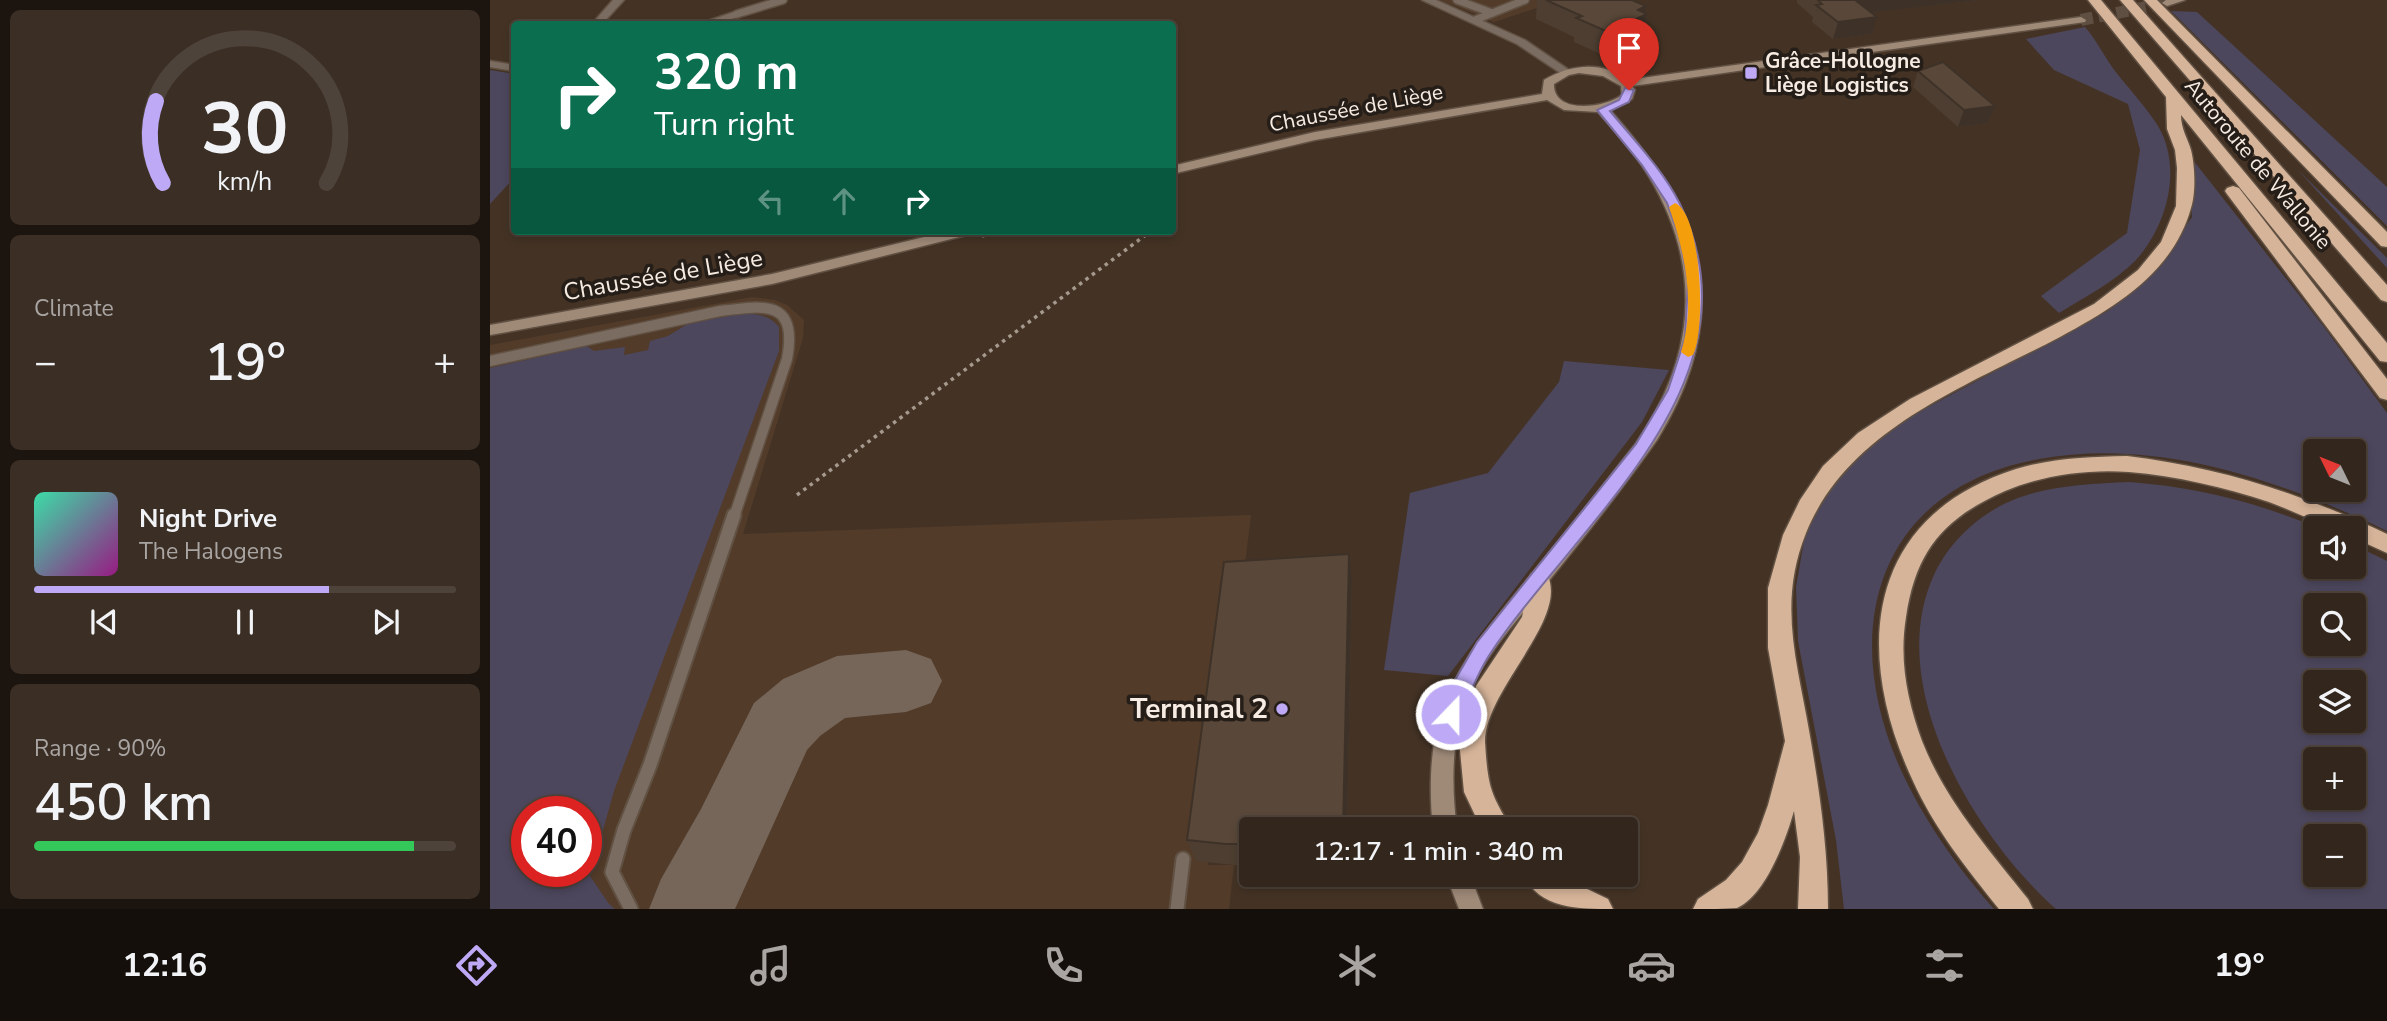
<!DOCTYPE html>
<meta charset="utf-8">
<style>
body{margin:0;font-family:"Nunito Sans",sans-serif;background:#3b2e25;color:#f1f3f6;height:100vh;display:flex;flex-direction:column;font-size:26px;white-space:nowrap}
*{box-sizing:border-box;margin:0}
p{font-size:23px;color:#a9a5a3}
.icon{flex:none;width:38px;height:38px;fill:none;stroke:currentColor;stroke-width:2;stroke-linecap:round;stroke-linejoin:round}
.map{position:relative;flex:1;overflow:hidden}
.side{display:flex;flex-direction:column;gap:10px;padding:10px;background:#1c150f;width:490px}
.side>*{flex:none}
.guide{position:absolute;left:21px;top:21px;width:665px;height:214px;border-radius:7px;box-shadow:0 4px 10px #0003,0 0 0 2px #4e433b;background:#0b6e4f;color:#fff;overflow:hidden}
.needle{width:46px;rotate:313deg}
.buttons{position:absolute;left:1813px;top:439px;display:grid;gap:14px}
.buttons a{display:grid;place-items:center;width:63px;height:63px;border-radius:7px;background:#33261c;box-shadow:0 4px 10px #0003,0 0 0 2px #4e433b;font-size:35px}
.speed{position:absolute;left:21px;top:796px;display:flex;gap:14px;font-size:35px;font-weight:700;text-align:center}
.speed>*{display:grid;place-content:center;width:91px;height:91px;border-radius:50%;background:#33261c;box-shadow:0 4px 10px #0003,0 0 0 2px #4e433b;line-height:1}
.speed .limit{border:10px solid #d22;background:#fff;color:#111}
.pin{position:absolute;display:grid;place-items:center;width:60px;height:60px;color:#fff;margin:-72px -30px;border-radius:50% 50% 50% 0;rotate:-45deg;box-shadow:0 0 7px #0007}
.pin .icon{rotate:45deg}
.me{position:absolute;width:77px;margin:-38px;rotate:22deg;stroke-linejoin:round;filter:drop-shadow(0 0 5px #0008)}
.turn{display:flex;align-items:center;gap:24px;height:147px;padding:0 28px;font-size:32px}
.turn .icon{width:91px;height:91px;stroke-width:2.5}
.turn b{display:block;font-size:49px;line-height:60px}
.lanes{display:flex;align-items:center;height:66px;padding:0 28px;background:#0003;justify-content:center;gap:35px;direction:ltr}
.lanes .off{opacity:.35}
.big{font-size:52px;font-weight:600;line-height:1.1}
.side .widget{flex:1;display:flex;flex-direction:column;justify-content:center;gap:10px;min-width:0;padding:0 24px;border-radius:10px;background:#3b2e25}
.side .dial{align-items:center;gap:0}
.dial svg{height:182px;overflow:visible;fill:none;stroke:#4e433b;stroke-width:7;stroke-linecap:round;text-anchor:middle}
.dial text{fill:#f1f3f6;stroke:none}
.song{display:flex;align-items:center;gap:21px}
.cover{width:84px;height:84px;border-radius:10px;background:linear-gradient(135deg,hsl(160 70% 55%),hsl(310 70% 35%))}
.played{height:7px;border-radius:4px;background:linear-gradient(90deg,#bda9f5 70%,#4e433b 70%)}
.keys{display:flex;justify-content:space-around;direction:ltr}
.heat{display:flex;justify-content:space-between;align-items:center;font-size:38px;direction:ltr}
.charge{height:10px;border-radius:5px;background:linear-gradient(90deg,#34c759 90%,#4e433b 0)}
.trip{position:absolute;left:749px;top:817px;width:399px;height:70px;border-radius:7px;background:#33261c;box-shadow:0 4px 10px #0003,0 0 0 2px #4e433b;font-weight:600;line-height:70px;text-align:center}
.tabs{display:flex;height:112px;justify-content:space-around;align-items:center;background:#140f0b;color:#a9a5a3}
.tabs .icon{width:49px;height:49px}
.tabs .selected{color:#bda9f5}
.tabs b{font-size:32px;color:#f1f3f6}
main{display:flex;flex:1;min-height:0}
.map>svg:first-child{display:block}
.built{fill:#523b29;fill-rule:evenodd}
.green{fill:#4d475d;fill-rule:evenodd}
.lines{fill:none;stroke-linecap:round;stroke-linejoin:round}
.taxiway{fill:#756659;fill-rule:evenodd}
.secondary-tunnel{stroke:#5f4f42;stroke-width:12;stroke-dasharray:12 6;stroke-linecap:butt}
.lane-far2-casing{stroke:#615143;stroke-width:10}
.lane-far1-casing{stroke:#615143;stroke-width:13}
.lane-casing{stroke:#615143;stroke-width:17}
.street-casing{stroke:#615143;stroke-width:3}
.secondary-casing{stroke:#615143;stroke-width:3}
.highway-casing{stroke:#615143;stroke-width:3}
.path{stroke:#a6998d;stroke-width:3.5;stroke-dasharray:3.5 4.5;stroke-linecap:butt}
.lane-far2{stroke:#7a6c61;stroke-width:7}
.lane-far1{stroke:#7a6c61;stroke-width:10}
.lane{stroke:#7a6c61;stroke-width:13}
.street{fill:#7a6c61;fill-rule:evenodd}
.secondary{fill:#9f8a78;fill-rule:evenodd}
.highway{fill:#d6b499;fill-rule:evenodd}
.wall{fill:#4d3e31}
.shaded-wall{fill:#3e3228}
.building{fill:#594839;stroke:#3e3228;stroke-width:2}
.route{fill:#bda9f5;stroke:#7b6e9f;stroke-width:2}
.slow{fill:#f59e0b}
.poi-dot{fill:#bda9f5;stroke:#251d17;stroke-width:2.5}
.labels{text-anchor:middle;dominant-baseline:central;stroke-width:7;stroke-linejoin:round;paint-order:stroke}
.far-poi-label{font-size:21px;font-weight:bold;fill:#f7ece3;stroke:#251d17;text-anchor:start}
.far-street-label{font-size:21px;fill:#f7ece3;stroke:#251d17}
.street-label{font-size:24px;fill:#f7ece3;stroke:#251d17}
.near-poi-label{font-size:28px;font-weight:bold;fill:#f7ece3;stroke:#251d17;text-anchor:end}
</style>
<main>
<section class="side">
<div class="widget dial"><svg viewBox="0 0 100 80">
<path d="M14 69A42 42 0 1 1 86 69"/>
<path d="M14 69A42 42 0 0 1 11 33" stroke="#bda9f5"/>
<text x="50" y="56" font-size="32" font-weight="700">30</text>
<text x="50" y="72" font-size="11">km/h</text>
</svg></div>
<div class="widget"><p>Climate</p>
<div class="heat"><a>−</a><b class="big">19°</b><a>+</a></div>
</div>
<div class="widget">
<div class="song"><i class="cover"></i><div><b>Night Drive</b><p>The Halogens</p></div></div>
<div class="played"></div>
<div class="keys"><svg class="icon" aria-label="previous" viewBox="0 0 24 24"><path d="M18 5L8 12l10 7zM5 5v14"/></svg><svg class="icon" aria-label="pause" viewBox="0 0 24 24"><path d="M8 5v14M16 5v14"/></svg><svg class="icon" aria-label="next" viewBox="0 0 24 24"><path d="M6 5l10 7-10 7zM19 5v14"/></svg></div>
</div>
<div class="widget"><p>Range · 90%</p><b class="big">450 km</b><div class="charge"></div></div>
</section>
<div class="map">
<svg width="1897" height="909" viewBox="0 0 1897 909">
<rect width="100%" height="100%" fill="#443325"/>
<g class="built">
<polygon points="950,0 1071,0 1004,22"/>
<path d="M262 297 285 300 297 305 314 320 313 338 253 534 761 515 718 865H744L739 909H0V345ZM37 812H96V872H37Z"/>
</g>
<g class="green">
<polygon points="1681,11 1707,12 1897,187 1897,226"/>
<path d="M1595 27C1607 41 1614 56 1625 71 1639 89 1656 107 1668 126 1693 168 1677 227 1645 261 1624 282 1595 297 1569 313L1551 296 1637 233 1650 150 1638 104 1564 70 1536 39Z"/>
<polygon points="0,70 24,74 24,178 0,204"/>
<path d="M1699 155 1834 327 1897 413V531C1792 481 1668 437 1549 459 1387 488 1348 629 1410 768 1433 819 1467 867 1504 909H1354L1346 840 1308 641 1306 587 1315 535 1327 504 1366 454 1410 422 1618 311 1663 274 1702 217ZM1825 452H1864V490H1825Z"/>
<polygon points="1807,169 1897,258 1897,268"/>
<path d="M250 314C267 314 278 314 289 327V351L124 791 100 876 119 904 125 909H0V368L97 346 104 351 135 347 134 355 158 350 160 341 178 336 199 323ZM96 812V872H37V812Z"/>
<polygon points="1074,361 1179,370 1152,422 958,676 894,670 920,493 998,473 1069,382"/>
<path d="M1639 482C1706 487 1766 502 1828 528H1825V567H1864V545L1897 561V909H1566C1484 836 1393 685 1444 575 1459 542 1489 514 1523 500 1559 485 1601 484 1639 482ZM1825 606H1864V644H1825ZM1864 682V721H1825V682ZM1825 760H1864V798H1825ZM1825 836H1864V875H1825Z"/>
</g>
<g class="lines">
<polygon class="taxiway" points="416,650 441,659 452,681 441,703 416,712 355,718 330,736 317,750 245,909 159,909 171,879 211,809 264,703 293,679 347,656"/>
<polyline class="secondary-tunnel" points="1591,20 1677,3"/>
<defs>
<g id="lane-far2">
<polyline points="967,0 1002,13"/>
<polyline points="247,14 293,0"/>
<polyline points="985,20 1035,0"/>
</g>
<path id="lane-far1" d="M0 361 230 311C276 305 308 300 297 359L244 517"/>
<g id="lane">
<polyline points="141,909 122,872 134,830 160,765 244,515"/>
<polyline points="687,909 693,859"/>
</g>
<g id="street">
<polygon points="123,0 134,0 112,24 102,24"/>
<polygon points="932,0 946,0 1035,40 1082,72 1072,74 1027,44"/>
<polygon points="247,11 252,14 251,16 224,24 209,24"/>
<polygon points="0,61 24,65 24,71 0,67"/>
</g>
<g id="secondary">
<polygon points="1676,0 1695,0 1677,6 1672,3"/>
<path d="M1591 17 1596 20 1595 22 1142 86 1145 90 1142 99 1120 110C1214 215 1246 312 1167 440 1131 491 1092 540 1053 588 1027 621 996 653 979 693 961 736 961 783 967 830H943C931 707 968 665 1041 575 1076 533 1110 489 1144 446 1206 359 1214 267 1158 175 1144 152 1126 132 1108 112L1074 110 1057 100 825 140 682 174V166L825 132 1052 94 1054 80C1079 65 1112 60 1137 80ZM1089 73 1113 76 1131 86 1132 95C1115 108 1063 115 1064 84L1079 75Z"/>
<polygon points="459,231 483,231 481,234 282,284 0,335 0,325 282,274"/>
<polygon points="956,875 980,875 993,909 969,909"/>
</g>
<g id="highway">
<path d="M1598 0H1611L1897 343V362L1890 361 1691 115C1691 129 1697 137 1701 150 1705 166 1706 193 1701 208 1683 273 1625 307 1570 337 1477 386 1358 429 1316 533 1287 605 1308 664 1320 736 1330 794 1338 850 1338 909H1308L1310 857 1304 811C1296 839 1276 895 1247 908 1236 909 1216 909 1203 909L1208 899 1236 880 1252 862 1268 833 1278 805 1295 741 1278 648V588L1293 535 1310 500 1333 466 1368 433 1420 399 1604 304 1648 270 1671 242 1686 206 1687 168 1685 150 1677 129 1676 97Z"/>
<polygon points="1630,0 1643,0 1897,285 1897,302 1891,300"/>
<polygon points="1654,0 1667,0 1897,232 1897,247 1891,246"/>
<polygon points="1743,186 1749,188 1897,379 1897,400 1890,398 1737,194 1735,191 1737,188"/>
<path d="M1637 456C1729 467 1813 494 1897 534V553L1864 538V528C1833 528 1807 512 1779 502 1733 487 1687 476 1639 472 1598 469 1553 475 1515 491 1454 518 1426 550 1416 617 1409 660 1417 700 1432 741 1455 800 1499 850 1538 899L1543 909H1509C1477 869 1444 828 1423 781 1363 653 1374 517 1526 469 1562 458 1600 457 1637 456Z"/>
<path d="M1049 571 1057 574C1080 619 995 689 995 742 996 756 997 777 1002 791 1006 804 1015 816 1021 830H992L974 792 969 740 986 686 1032 617 1041 574Z"/>
<path d="M1034 875H1068L1118 899 1123 909C1089 909 1049 909 1034 875Z"/>
</g>
</defs>
<use href="#lane-far2" class="lane-far2-casing"/>
<use href="#lane-far1" class="lane-far1-casing"/>
<use href="#lane" class="lane-casing"/>
<use href="#street" class="street-casing"/>
<use href="#secondary" class="secondary-casing"/>
<use href="#highway" class="highway-casing"/>
<g class="path">
<polyline points="492,236 510,231"/>
<polyline points="307,495 661,231"/>
</g>
<use href="#lane-far2" class="lane-far2"/>
<use href="#lane-far1" class="lane-far1"/>
<use href="#lane" class="lane"/>
<use href="#street" class="street"/>
<use href="#secondary" class="secondary"/>
<use href="#highway" class="highway"/>
</g>
<g class="wall">
<polygon points="1047,0 1142,0 1157,14 1154,38 1115,56 1084,42 1084,37 1046,19"/>
<polygon points="1307,0 1490,0 1382,12 1382,34 1343,39 1322,22 1323,17 1307,3"/>
<polygon points="1428,71 1498,123 1468,127 1423,87"/>
<polygon points="862,579 857,830 761,830 761,865 744,865 706,861 697,840"/>
</g>
<g class="shaded-wall">
<polygon points="1363,0 1490,0 1358,15"/>
<polygon points="1156,6 1155,15 1157,14 1154,38 1115,56 1118,32 1148,10"/>
<polygon points="1387,17 1382,34 1343,39 1348,22"/>
<polygon points="1505,106 1498,123 1468,127 1474,110"/>
<polygon points="859,554 862,579 857,830 853,830"/>
</g>
<g class="building">
<polygon points="1056,0 1142,0 1156,6 1148,10 1157,14 1118,32 1086,18 1092,16"/>
<polygon points="1328,0 1365,0 1387,17 1348,22 1326,5 1332,4"/>
<polygon points="1453,62 1505,106 1474,110 1428,71"/>
<polygon points="859,554 853,830 761,830 761,844 736,844 697,840 734,562"/>
</g>
<path class="route" d="M1135 88 1144 90 1139 102 1120 111C1144 140 1173 170 1190 204 1276 383 1088 521 1000 654 986 675 979 698 968 720L961 723 955 720 952 714 961 687 987 642 1146 444 1178 390 1195 338 1198 281 1190 239 1177 203 1152 165 1107 110 1129 100Z"/>
<path class="slow" d="M1185 203C1212 214 1216 331 1203 355L1198 357 1191 352C1206 304 1195 253 1179 207Z"/>
<g class="poi-dot">
<rect x="1254" y="66" width="14" height="14" rx="3.5"/>
<circle cx="792" cy="709" r="7"/>
</g>
<g class="labels">
<g class="far-poi-label">
<text x="1275" y="61">Grâce-Hollogne<tspan x="1275" dy="24">Liège Logistics</tspan></text>
</g>
<g class="far-street-label">
<text transform="translate(866 108) rotate(-11)">Chaussée de Liège</text>
<text transform="translate(1768 164) rotate(50)">Autoroute de Wallonie</text>
</g>
<g class="street-label">
<text transform="translate(173 275) rotate(-10)">Chaussée de Liège</text>
</g>
<g class="near-poi-label">
<text x="778" y="709">Terminal 2</text>
</g>
</g>
</svg>
<div class="buttons">
<a><svg class="needle" viewBox="-14 -14 28 28"><path d="M0-13l5 13h-10z" fill="#e53935"/><path d="M0 13l5-13h-10z" fill="#a9a5a3"/></svg></a>
<a><svg class="icon" aria-label="sound" viewBox="0 0 24 24"><path d="M4 9h4l5-4v14l-5-4H4zM17 9q2 3 0 6"/></svg></a>
<a><svg class="icon" aria-label="search" viewBox="0 0 24 24"><circle cx="10" cy="10" r="6"/><path d="M15 15l6 6"/></svg></a>
<a><svg class="icon" aria-label="layers" viewBox="0 0 24 24"><path d="M12 4l9 5-9 5-9-5zM3 14l9 5 9-5"/></svg></a>
<a>+</a>
<a>−</a>
</div>
<div class="speed"><div class="limit">40</div></div>
<div class="pin" style="left:1139px;top:90px;background:#d93025"><svg class="icon" aria-label="arrive" viewBox="0 0 24 24"><path d="M6 21V4h12l-3 4 3 4H6"/></svg></div>
<svg class="me" style="left:961px;top:714px" viewBox="-20 -20 40 40"><circle r="17" fill="#bda9f5" stroke="#fff" stroke-width="3"/><path d="M0-11L8 9 0 5-8 9z" fill="#fff"/></svg>
<div class="trip">12:17 · 1 min · 340 m</div>
<div class="guide">
<div class="turn"><svg class="icon" aria-label="right" viewBox="0 0 24 24"><path d="M7 20v-9h11M14 6l5 5-5 5"/></svg><div><b>320 m</b>Turn right</div></div>
<div class="lanes"><svg class="icon off" aria-label="left" viewBox="0 0 24 24"><path d="M17 20v-9H6M10 6l-5 5 5 5"/></svg><svg class="icon off" aria-label="ahead" viewBox="0 0 24 24"><path d="M12 20V5M6 11l6-6 6 6"/></svg><svg class="icon" aria-label="right" viewBox="0 0 24 24"><path d="M7 20v-9h11M14 6l5 5-5 5"/></svg></div>
</div>
</div>
</main>
<nav class="tabs">
<b>12:16</b>
<svg class="icon selected" aria-label="directions" viewBox="0 0 24 24"><path d="M12 3l9 9-9 9-9-9zM9 14v-3h6M13 9l2 2-2 2"/></svg>
<svg class="icon" aria-label="music" viewBox="0 0 24 24"><path d="M9 18V5l10-2v13"/><circle cx="6" cy="18" r="3"/><circle cx="16" cy="16" r="3"/></svg>
<svg class="icon" aria-label="phone" viewBox="0 0 24 24"><path d="M5 4h4l2 5-3 2q2 4 5 5l2-3 5 2v4C11 20 4 13 5 4z"/></svg>
<svg class="icon" aria-label="climate" viewBox="0 0 24 24"><path d="M12 3v18M4 7l16 10M4 17L20 7"/></svg>
<svg class="icon" aria-label="car" viewBox="0 0 24 24"><path d="M5 17H2v-5l4-1 3-4h7l3 4 3 1v5h-3M9 17h6M6 11h13"/><circle cx="7" cy="17" r="2"/><circle cx="17" cy="17" r="2"/></svg>
<svg class="icon" aria-label="filters" viewBox="0 0 24 24"><path d="M4 7h16M4 17h16"/><circle cx="9" cy="7" r="2"/><circle cx="15" cy="17" r="2"/></svg>
<b>19°</b>
</nav>
